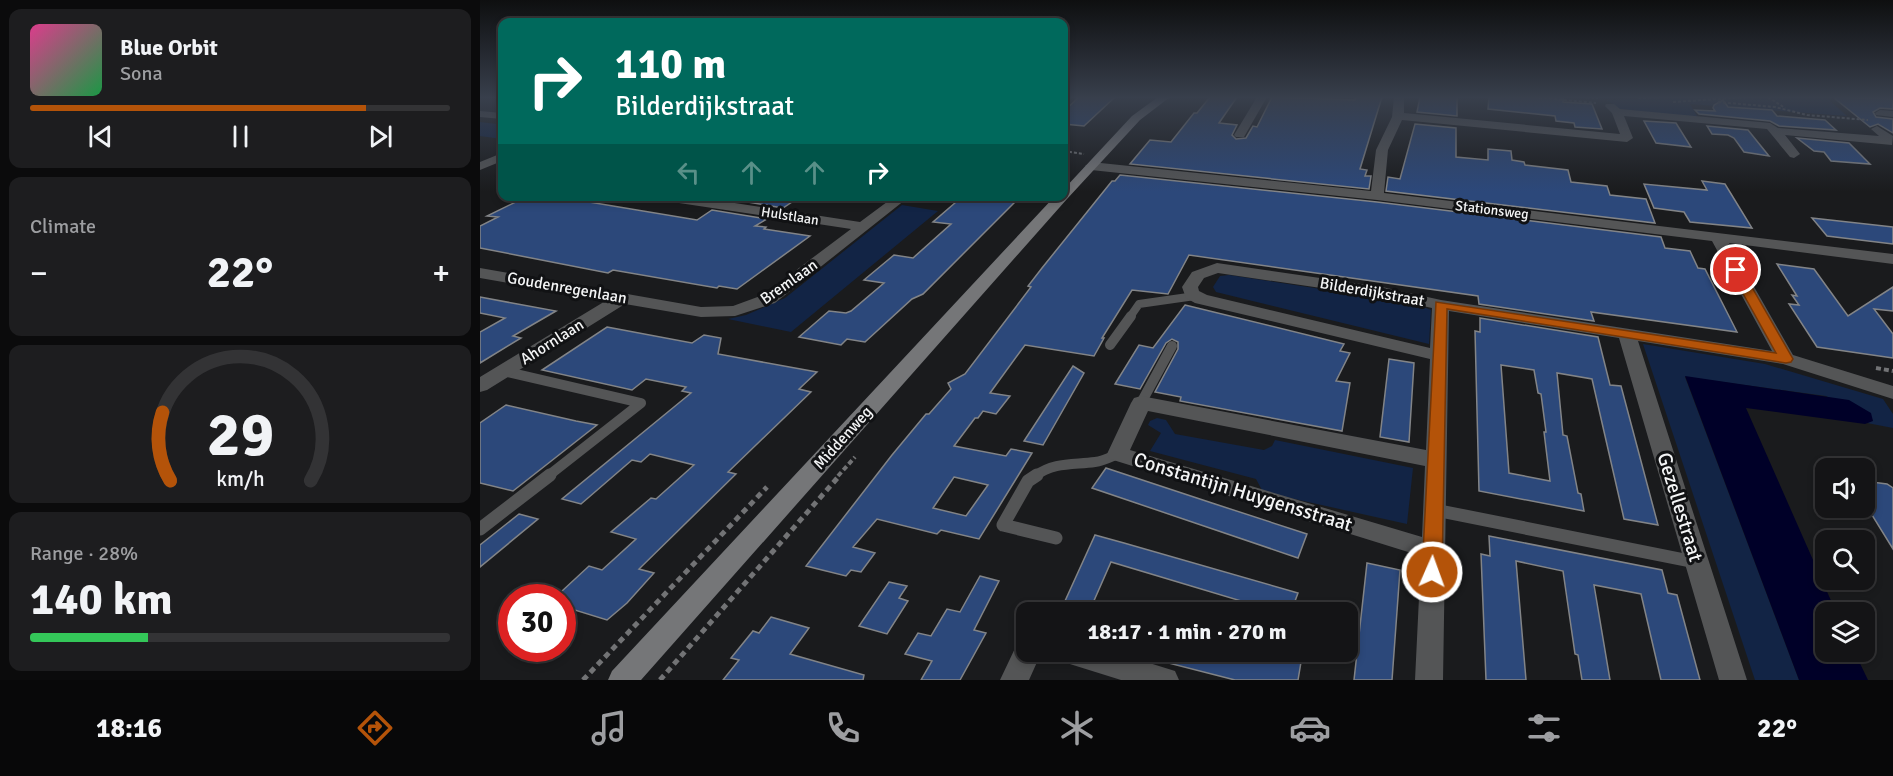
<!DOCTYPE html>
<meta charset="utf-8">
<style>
body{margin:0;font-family:Signika,sans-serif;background:#1d1d1f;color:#f1f3f6;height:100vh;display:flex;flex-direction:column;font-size:22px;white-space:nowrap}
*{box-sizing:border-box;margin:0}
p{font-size:20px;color:#9d9ea1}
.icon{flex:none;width:33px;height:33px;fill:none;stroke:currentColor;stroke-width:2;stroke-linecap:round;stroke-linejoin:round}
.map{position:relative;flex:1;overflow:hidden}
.sheet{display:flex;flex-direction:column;gap:9px;padding:9px;background:#0b0b0c;width:480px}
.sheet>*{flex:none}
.banner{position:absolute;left:18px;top:18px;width:570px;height:183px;border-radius:12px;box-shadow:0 3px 9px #0003,0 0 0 2px #333335;background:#00695c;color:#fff;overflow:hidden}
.buttons{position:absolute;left:1335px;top:458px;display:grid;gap:12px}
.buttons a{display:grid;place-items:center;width:60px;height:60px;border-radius:12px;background:#141416;box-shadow:0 3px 9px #0003,0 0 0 2px #333335;font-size:30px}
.speed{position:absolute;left:18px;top:584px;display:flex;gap:12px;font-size:30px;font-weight:700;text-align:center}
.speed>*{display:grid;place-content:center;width:78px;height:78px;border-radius:50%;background:#141416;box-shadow:0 3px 9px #0003,0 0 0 2px #333335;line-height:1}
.speed .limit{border:9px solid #d22;background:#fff;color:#111}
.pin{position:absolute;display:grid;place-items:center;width:51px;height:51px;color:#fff;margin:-26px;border:3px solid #fff;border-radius:50%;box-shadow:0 2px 6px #0007}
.me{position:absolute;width:66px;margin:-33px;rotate:2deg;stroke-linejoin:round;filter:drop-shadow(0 0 4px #0008)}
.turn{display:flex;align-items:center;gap:21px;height:126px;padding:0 18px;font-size:27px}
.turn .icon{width:78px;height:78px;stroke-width:2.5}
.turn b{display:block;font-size:42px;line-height:51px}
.lanes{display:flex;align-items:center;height:57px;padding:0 18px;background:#0003;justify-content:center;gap:30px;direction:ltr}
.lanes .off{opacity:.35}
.big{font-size:45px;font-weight:700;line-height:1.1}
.sheet .tile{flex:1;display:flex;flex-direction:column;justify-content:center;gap:9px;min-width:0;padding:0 21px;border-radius:12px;background:#1d1d1f}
.sheet .dial{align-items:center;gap:0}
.dial svg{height:156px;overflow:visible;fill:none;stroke:#333335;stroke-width:7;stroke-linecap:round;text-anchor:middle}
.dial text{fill:#f1f3f6;stroke:none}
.song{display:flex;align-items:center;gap:18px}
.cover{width:72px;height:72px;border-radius:9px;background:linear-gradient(135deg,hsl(330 70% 55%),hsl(140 70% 35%))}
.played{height:6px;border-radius:3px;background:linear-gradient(90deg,#b45309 80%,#333335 80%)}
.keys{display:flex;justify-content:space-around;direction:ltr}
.heat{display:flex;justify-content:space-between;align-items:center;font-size:33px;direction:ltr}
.charge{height:9px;border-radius:4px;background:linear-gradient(90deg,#34c759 28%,#333335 0)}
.trip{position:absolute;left:536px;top:602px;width:342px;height:60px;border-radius:12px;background:#141416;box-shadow:0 3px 9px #0003,0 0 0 2px #333335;font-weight:700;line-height:60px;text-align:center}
.menu{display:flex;height:96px;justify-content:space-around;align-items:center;background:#080809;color:#9d9ea1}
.menu .icon{width:42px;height:42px}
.menu .current{color:#b45309}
.menu b{font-size:27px;color:#f1f3f6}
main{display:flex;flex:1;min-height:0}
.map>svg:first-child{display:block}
.green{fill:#122445}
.water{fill:#000028}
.building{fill:#2c487a;stroke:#828487;stroke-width:1.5;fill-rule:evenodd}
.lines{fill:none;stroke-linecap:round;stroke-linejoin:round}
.path-far2{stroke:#727375;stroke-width:2;stroke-dasharray:3 2;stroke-linecap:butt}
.path-far1{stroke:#727375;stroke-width:4;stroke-dasharray:5 3;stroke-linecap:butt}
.path{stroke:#727375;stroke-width:5;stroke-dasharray:6 4.5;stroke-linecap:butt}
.lane-far2{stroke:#545556;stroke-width:8}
.lane-far1{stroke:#545556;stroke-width:10}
.lane{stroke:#545556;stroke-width:13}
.street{fill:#545556;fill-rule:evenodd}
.secondary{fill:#757678;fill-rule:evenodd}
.route{fill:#b45309;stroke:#753606;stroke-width:1.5}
.labels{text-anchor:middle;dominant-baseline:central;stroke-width:6;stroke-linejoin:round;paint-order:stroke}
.far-street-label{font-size:14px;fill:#f4f5f6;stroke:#111214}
.street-label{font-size:16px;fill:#f4f5f6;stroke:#111214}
.near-street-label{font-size:20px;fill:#f4f5f6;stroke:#111214}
</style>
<main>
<section class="sheet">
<div class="tile">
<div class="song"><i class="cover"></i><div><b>Blue Orbit</b><p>Sona</p></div></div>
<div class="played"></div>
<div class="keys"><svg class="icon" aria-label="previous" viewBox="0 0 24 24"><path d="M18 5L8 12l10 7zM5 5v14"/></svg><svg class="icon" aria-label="pause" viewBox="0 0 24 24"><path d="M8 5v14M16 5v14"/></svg><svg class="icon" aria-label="next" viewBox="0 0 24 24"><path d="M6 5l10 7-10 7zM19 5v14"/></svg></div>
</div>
<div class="tile"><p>Climate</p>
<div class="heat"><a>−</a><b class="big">22°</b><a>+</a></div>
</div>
<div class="tile dial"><svg viewBox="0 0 100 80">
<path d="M14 69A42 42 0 1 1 86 69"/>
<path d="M14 69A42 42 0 0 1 10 34" stroke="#b45309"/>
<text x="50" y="56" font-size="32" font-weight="700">29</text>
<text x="50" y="72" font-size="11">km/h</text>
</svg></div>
<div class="tile"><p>Range · 28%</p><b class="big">140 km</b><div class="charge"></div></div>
</section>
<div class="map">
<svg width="1413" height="680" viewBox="0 0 1413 680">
<rect width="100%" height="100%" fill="#1a1b1d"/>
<g class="green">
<polygon points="1191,97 1351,97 1353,99 1348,99 1367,116 1210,104 1218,118 1140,109 1127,100"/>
<polygon points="0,122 17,124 22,122 22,139 0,136"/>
<polygon points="422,205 458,211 311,332 248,319 266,315 305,298"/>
<polygon points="749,275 933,303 951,310 949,344 736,292 733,287 740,276"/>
<polygon points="1163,344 1285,364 1403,399 1413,414 1413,428 1387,423 1393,420 1346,396 1205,377 1319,680 1275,680"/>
<polygon points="677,418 686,420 695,434 784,450 792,446 795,440 933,468 927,524 783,492 776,479 670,451 681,433 668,425 670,421"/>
</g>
<polygon class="water" points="1205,376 1369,400 1391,413 1393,421 1385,424 1266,408 1356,612 1346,612 1346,651 1374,651 1388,680 1319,680"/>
<g class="building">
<polygon points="599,97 635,97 604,126 584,124 584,111"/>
<polygon points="730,97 757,97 739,123 757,125 752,135 756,139 766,138 773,126 777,127 792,97 875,100 875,97 902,97 880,169 887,170 885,176 891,176 889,189 650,164 670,140 691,142 714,113 717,113"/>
<polygon points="940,97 977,97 977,116 937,112"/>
<polygon points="1009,97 1083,97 1083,102 1112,104 1122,129 1095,127 1094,123 1076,121 1075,116 1008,109"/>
<polygon points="1353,97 1413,99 1413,109 1400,108 1393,112 1396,117 1413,119 1413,133 1398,124 1390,127"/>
<polygon points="1243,100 1248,107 1292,110 1297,116 1345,120 1356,130 1299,126 1290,121 1219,114 1215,110 1235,111 1233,108 1234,105"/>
<polygon points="1164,121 1196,123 1211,147 1176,143"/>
<polygon points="935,124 976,128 976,157 1008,160 1008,149 1031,151 1032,160 1044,162 1045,165 1088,170 1091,182 1127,186 1130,195 1166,199 1175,223 906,191 908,177 920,179"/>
<polygon points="1227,126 1268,130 1289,156 1264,152 1254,138 1248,135 1232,134"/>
<polygon points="1317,138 1369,143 1390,164 1351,161 1344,152 1334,151"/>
<path d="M640 175 897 202 1181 237 1185 248 1210 251 1218 268 1225 269 1257 332 1111 312 1114 321 999 304 998 296 709 255 688 294 652 290 622 338H624L614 356 545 345 510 393 530 396 516 414 503 411 498 418H495L474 446 526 456 531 449 552 453 499 539 461 530 457 534 397 519 373 547 395 553 381 572 371 570 366 576 326 566 412 455 446 414H449L471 389 468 383 485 374 551 287 548 286 562 268 632 181H635ZM474 477 508 485 486 516 453 508Z"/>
<polygon points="1222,181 1245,184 1272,228 1210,222 1204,212 1174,208 1164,184 1227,190"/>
<polygon points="48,196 73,196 217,220 232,210 287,219 275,226 286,227 284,229 330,236 257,289 239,286 237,288 133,270 128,273 0,248 0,226 18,217 7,216"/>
<polygon points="232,196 321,196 303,208"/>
<polygon points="483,196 541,196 443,294 432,299 385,342 367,339 361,345 319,337 349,311 366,313 371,311 404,283 384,280 414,255 433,258 471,224 453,222"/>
<polygon points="1332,218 1413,227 1413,244 1347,236"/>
<polygon points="1297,264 1334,269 1368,316 1413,287 1413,311 1394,309 1413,334 1413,358 1337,347 1309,304 1319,305 1312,295 1317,296"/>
<polygon points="0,297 32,303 76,311 33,336 41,338 0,363 0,332 25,318 0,313"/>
<polygon points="705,305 864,344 860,351 870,353 856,381 870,383 862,431 700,401 701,397 675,392 698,349 698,342 692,339 686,343 660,389 635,384 659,345 673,348"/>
<path d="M1000 318 1118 337 1130 385 1141 386 1178 525 1144 519 1112 379 1077 373 1083 435 1087 436 1098 493 1101 494 1104 511 999 491 995 331 1000 332ZM1021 365 1054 370 1058 393 1061 394 1066 432H1064L1070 481 1029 473Z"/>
<polygon points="127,327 212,343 224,335 241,338 238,354 337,372 319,389 331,392 248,472 256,474 159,569 174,573 147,603 127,620 95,610 82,623 82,591 109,566 122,570 156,539 131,532 171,498 176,499 214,465 170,454 161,462 152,460 101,504 82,499 211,393 202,391 206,387 166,379 152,390 62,370"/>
<polygon points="909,359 934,363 929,442 900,437"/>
<polygon points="593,366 604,373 563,445 544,441"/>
<polygon points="26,405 96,421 117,425 33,491 0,483 0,423"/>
<polygon points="626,468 732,503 827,534 818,558 612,488"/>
<polygon points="1384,481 1407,484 1413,488 1413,549 1384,502"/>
<polygon points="39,514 58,519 0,567 0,545"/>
<polygon points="615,535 644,543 818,593 811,612 798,612 631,562 609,612 580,612"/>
<polygon points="1009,536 1182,570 1188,593 1197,595 1220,680 1181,680 1161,594 1114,585 1130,680 1102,680 1098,655 1095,654 1083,571 1036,561 1046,680 1006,680 1001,554 1010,556"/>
<polygon points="887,563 920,570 912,680 874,680"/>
<polygon points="500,576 519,581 494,630 506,633 480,680 441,680 452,661 425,654 438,633 451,636 467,609 480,612"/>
<polygon points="409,582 427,586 419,598 428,601 407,634 379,626"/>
<polygon points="291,617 329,628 310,654 384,675 383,680 243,680 259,660 251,658 273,631 279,633"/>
<polygon points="666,651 780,651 821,662 818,680 755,680 665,657"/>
</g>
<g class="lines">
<g class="path-far2">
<polyline points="1054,97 1116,103"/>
<polyline points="1101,97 1118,98"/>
<polyline points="1288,97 1305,108"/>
<polyline points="1158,98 1184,97"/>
<polyline points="1193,102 1266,97"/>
<polyline points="1238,102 1295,107 1327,115 1388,120"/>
<polyline points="584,151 604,154"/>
</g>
<g class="path-far1">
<polyline points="1396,368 1413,371"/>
<polyline points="358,476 375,457"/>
</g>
<g class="path">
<polyline points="103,680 287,487"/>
<polyline points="180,680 360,475"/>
</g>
<polyline class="lane-far2" points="650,317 659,304 715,296"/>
<g class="lane-far1">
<polyline points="630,345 651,316"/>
<polyline points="23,371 161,403 68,476"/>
<polyline points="661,403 692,346"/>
<path d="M555 476C574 462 593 465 615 462 623 461 631 457 638 454"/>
</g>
<g class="lane">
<polyline points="557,475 548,481 523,525 576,538"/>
<polyline points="955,510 1215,562"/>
<polyline points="0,529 70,475"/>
</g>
<g class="street">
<polygon points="584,97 592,97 584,104"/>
<polygon points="777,97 787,97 764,137 756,137 754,135"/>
<path d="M914 97H924V113L1140 134 1132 113 1125 106 1126 104H1134L1140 109 1290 123 1298 128 1399 136 1391 129 1397 126 1413 136 1412 145 1305 135 1320 154 1314 158 1310 157 1287 129 1144 116 1153 138 1147 142 922 120 908 150 904 193 1413 254V264L1249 243 1313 355 1413 386V399L1303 364 1158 341 1267 680H1239L1139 338 969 311 963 680H935L941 556 630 459 627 454 651 403 654 398 661 396 946 450 950 359 715 303 706 298 702 287 712 272 737 263 902 287 961 300 1292 351 1232 241 897 200 611 170 605 166 611 162 891 191 896 150 912 117ZM738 273 902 297 952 308 950 348 727 295 719 291 718 287 724 278ZM668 411 945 466 942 537 650 450Z"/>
<polygon points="1400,110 1413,111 1413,117 1396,115 1395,113"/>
<polygon points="0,111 22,113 22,119 0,117"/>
<polygon points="22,153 22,161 0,170 0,162"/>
<polygon points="173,196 209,196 380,222 415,196 430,196 295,303 255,316 221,317 145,304 7,390 0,392 0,377 127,300 0,278 0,268 221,307 253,306 283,295 371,229 179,200"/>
<polygon points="546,639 546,651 562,651 549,680 520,680 538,642"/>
<polygon points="573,651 631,651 695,671 699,680 641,680 577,660"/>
</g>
<polygon class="secondary" points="678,97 690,97 660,120 587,199 161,680 128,680 132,671 575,196 584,196 584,189 652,116"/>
</g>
<linearGradient id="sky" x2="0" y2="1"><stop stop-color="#0e0f10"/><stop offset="0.51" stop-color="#383f4c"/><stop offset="1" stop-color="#383f4c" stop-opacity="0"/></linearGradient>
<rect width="1413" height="192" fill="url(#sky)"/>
<polygon class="route" points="1256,266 1262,270 1313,359 1311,362 1306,363 967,309 962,572 959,577 952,580 945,577 942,572 956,302 1296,353 1250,270"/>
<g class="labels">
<g class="far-street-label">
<text transform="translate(1012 210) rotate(7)">Stationsweg</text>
<text transform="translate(310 216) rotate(9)">Hulstlaan</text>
</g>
<g class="street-label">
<text transform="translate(309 282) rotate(-35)">Bremlaan</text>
<text transform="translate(87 288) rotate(10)">Goudenregenlaan</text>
<text transform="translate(892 292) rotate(10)">Bilderdijkstraat</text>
<text transform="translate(72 342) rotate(-32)">Ahornlaan</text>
<text transform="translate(363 438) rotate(-48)">Middenweg</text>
</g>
<g class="near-street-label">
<text transform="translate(763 492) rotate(17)">Constantijn Huygensstraat</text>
<text transform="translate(1200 507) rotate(73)">Gezellestraat</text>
</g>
</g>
</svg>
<div class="buttons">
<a><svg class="icon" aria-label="sound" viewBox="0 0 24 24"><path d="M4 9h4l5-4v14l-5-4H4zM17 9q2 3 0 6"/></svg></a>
<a><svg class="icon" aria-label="search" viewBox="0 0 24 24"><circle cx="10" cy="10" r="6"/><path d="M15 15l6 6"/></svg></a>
<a><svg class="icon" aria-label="layers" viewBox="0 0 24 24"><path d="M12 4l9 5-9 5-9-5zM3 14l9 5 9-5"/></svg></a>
</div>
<div class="speed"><div class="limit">30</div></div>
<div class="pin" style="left:1256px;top:270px;background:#d93025"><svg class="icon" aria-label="arrive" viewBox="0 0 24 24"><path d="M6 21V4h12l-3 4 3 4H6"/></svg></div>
<svg class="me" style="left:952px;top:572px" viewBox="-20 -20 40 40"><circle r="17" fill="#b45309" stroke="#fff" stroke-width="3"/><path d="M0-11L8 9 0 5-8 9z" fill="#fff"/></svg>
<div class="trip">18:17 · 1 min · 270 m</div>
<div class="banner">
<div class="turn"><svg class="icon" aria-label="right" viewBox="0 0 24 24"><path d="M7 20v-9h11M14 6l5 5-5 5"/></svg><div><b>110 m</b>Bilderdijkstraat</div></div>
<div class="lanes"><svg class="icon off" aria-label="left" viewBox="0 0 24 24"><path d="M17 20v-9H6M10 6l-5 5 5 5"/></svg><svg class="icon off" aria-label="ahead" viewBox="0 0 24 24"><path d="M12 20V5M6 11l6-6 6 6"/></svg><svg class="icon off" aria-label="ahead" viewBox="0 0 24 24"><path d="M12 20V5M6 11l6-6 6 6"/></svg><svg class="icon" aria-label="right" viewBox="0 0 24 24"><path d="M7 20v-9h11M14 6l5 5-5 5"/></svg></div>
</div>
</div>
</main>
<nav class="menu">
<b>18:16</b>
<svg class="icon current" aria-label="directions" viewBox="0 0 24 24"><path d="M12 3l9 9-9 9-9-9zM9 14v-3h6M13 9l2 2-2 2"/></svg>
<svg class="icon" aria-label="music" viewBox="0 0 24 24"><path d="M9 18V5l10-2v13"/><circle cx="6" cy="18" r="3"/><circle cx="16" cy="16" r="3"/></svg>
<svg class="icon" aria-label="phone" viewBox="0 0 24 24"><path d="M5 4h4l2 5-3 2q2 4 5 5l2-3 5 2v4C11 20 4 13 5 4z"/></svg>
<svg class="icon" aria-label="climate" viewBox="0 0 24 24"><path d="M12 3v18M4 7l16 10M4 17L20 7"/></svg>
<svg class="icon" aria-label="car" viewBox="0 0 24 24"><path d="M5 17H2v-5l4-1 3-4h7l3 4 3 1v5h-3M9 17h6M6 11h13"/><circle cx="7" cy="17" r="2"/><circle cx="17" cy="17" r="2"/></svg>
<svg class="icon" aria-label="filters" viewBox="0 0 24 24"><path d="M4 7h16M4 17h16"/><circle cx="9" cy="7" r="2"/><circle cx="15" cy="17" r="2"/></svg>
<b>22°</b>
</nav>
